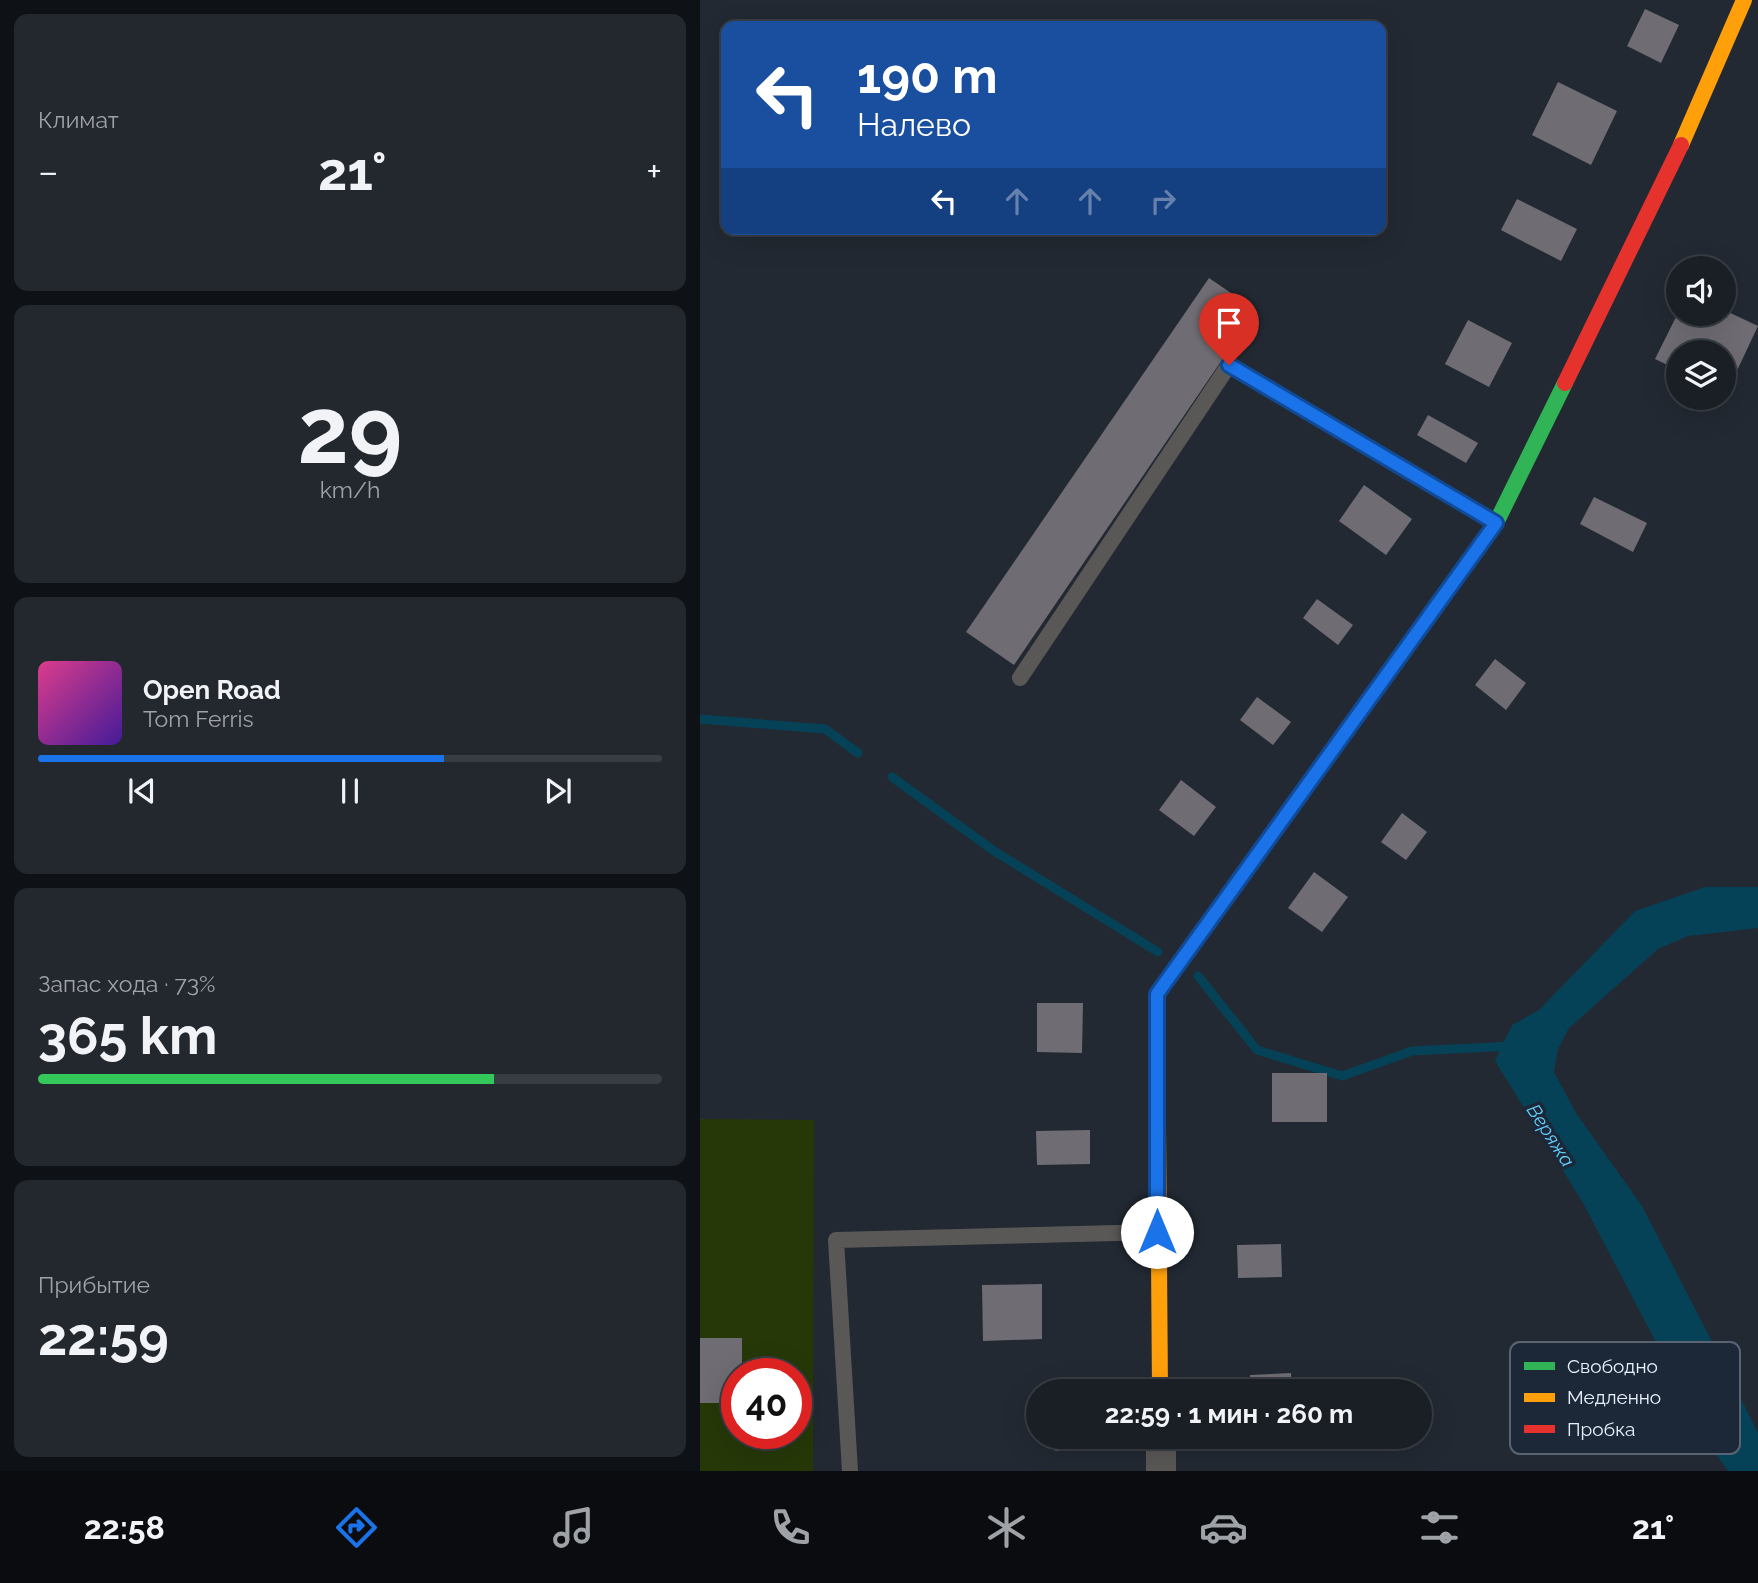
<!DOCTYPE html>
<html lang="ru">
<meta charset="utf-8">
<style>
body{margin:0;font-family:Raleway,sans-serif;background:#23272e;color:#f1f3f6;height:100vh;display:flex;flex-direction:column;font-size:26px;white-space:nowrap}
*{box-sizing:border-box;margin:0}
p{font-size:23px;color:#9fa2a7}
.icon{flex:none;width:38px;height:38px;fill:none;stroke:currentColor;stroke-width:2;stroke-linecap:round;stroke-linejoin:round}
.map{position:relative;flex:1;overflow:hidden}
.panel{display:flex;flex-direction:column;gap:14px;padding:14px;background:#0e1115;width:700px}
.panel>*{flex:none}
.hud{position:absolute;left:21px;top:21px;width:665px;height:214px;border-radius:14px;box-shadow:0 7px 28px #0002,0 0 0 2px #383d43;background:#1a4fa0;color:#fff;overflow:hidden}
.tools{position:absolute;left:966px;top:256px;display:grid;gap:14px}
.tools a{display:grid;place-items:center;width:70px;height:70px;border-radius:50%;background:#1a1f26;box-shadow:0 7px 28px #0002,0 0 0 2px #383d43;font-size:35px}
.speed{position:absolute;left:21px;top:1358px;display:flex;gap:14px;font-size:35px;font-weight:700;text-align:center}
.speed>*{display:grid;place-content:center;width:91px;height:91px;border-radius:50%;background:#1a1f26;box-shadow:0 7px 28px #0002,0 0 0 2px #383d43;line-height:1}
.speed .limit{border:10px solid #d22;background:#fff;color:#111}
.pin{position:absolute;display:grid;place-items:center;width:60px;height:60px;color:#fff;margin:-72px -30px;border-radius:50% 50% 50% 0;rotate:-45deg;box-shadow:0 0 7px #0007}
.pin .icon{rotate:45deg}
.me{position:absolute;width:77px;margin:-38px;rotate:0deg;stroke-linejoin:round;filter:drop-shadow(0 0 5px #0008)}
.turn{display:flex;align-items:center;gap:24px;height:147px;padding:0 21px;font-size:32px}
.turn .icon{width:91px;height:91px;stroke-width:2.5}
.turn b{display:block;font-size:49px;line-height:60px}
.lanes{display:flex;align-items:center;height:66px;padding:0 21px;background:#0003;justify-content:center;gap:35px;direction:ltr}
.lanes .off{opacity:.35}
.big{font-size:52px;font-weight:700;line-height:1.1}
.panel .card{flex:1;display:flex;flex-direction:column;justify-content:center;gap:10px;min-width:0;padding:0 24px;border-radius:14px;background:#23272e}
.panel .dial{align-items:center;gap:0}
.dial b{font-size:91px;line-height:1}
.song{display:flex;align-items:center;gap:21px}
.cover{width:84px;height:84px;border-radius:10px;background:linear-gradient(135deg,hsl(330 70% 55%),hsl(260 70% 35%))}
.played{height:7px;border-radius:4px;background:linear-gradient(90deg,#1a73e8 65%,#383d43 65%)}
.keys{display:flex;justify-content:space-around;direction:ltr}
.heat{display:flex;justify-content:space-between;align-items:center;font-size:38px;direction:ltr}
.charge{height:10px;border-radius:5px;background:linear-gradient(90deg,#34c759 73%,#383d43 0)}
.trip{position:absolute;left:326px;top:1379px;width:406px;height:70px;border-radius:35px;background:#1a1f26;box-shadow:0 7px 28px #0002,0 0 0 2px #383d43;font-weight:700;line-height:70px;text-align:center}
.menu{display:flex;height:112px;justify-content:space-around;align-items:center;background:#0a0c0f;color:#9fa2a7}
.menu .icon{width:49px;height:49px}
.menu .selected{color:#1a73e8}
.menu b{font-size:32px;color:#f1f3f6}
main{display:flex;flex:1;min-height:0}
.map>svg:first-child{display:block}
.green{fill:#263808;fill-rule:evenodd}
.water{fill:#064257}
.lines{fill:none;stroke-linecap:round;stroke-linejoin:round}
.stream{stroke:#064257;stroke-width:9}
.building{fill:#6f6d73}
.lane{stroke:#595857;stroke-width:16}
.street{stroke:#595857;stroke-width:30}
.fast{stroke:#30b455;stroke-width:16}
.slow{stroke:#ff9f0a;stroke-width:16}
.jam{stroke:#e5322d;stroke-width:16}
.route-casing{stroke:#114b97;stroke-width:18}
.route{stroke:#1a73e8;stroke-width:12}
.labels{text-anchor:middle;dominant-baseline:central;stroke-width:7;stroke-linejoin:round;paint-order:stroke}
.water-label{font-size:19px;font-style:italic;fill:#64cefc;stroke:#1c2838}
.key{fill:#1c2838;stroke:#596472;stroke-width:2}
.key-label{font-size:19px;fill:#e8f0fb}
</style>
<main>
<section class="panel">
<div class="card"><p>Климат</p>
<div class="heat"><a>−</a><b class="big">21°</b><a>+</a></div>
</div>
<div class="card dial"><b>29</b><p>km/h</p></div>
<div class="card">
<div class="song"><i class="cover"></i><div><b>Open Road</b><p>Tom Ferris</p></div></div>
<div class="played"></div>
<div class="keys"><svg class="icon" aria-label="previous" viewBox="0 0 24 24"><path d="M18 5L8 12l10 7zM5 5v14"/></svg><svg class="icon" aria-label="pause" viewBox="0 0 24 24"><path d="M8 5v14M16 5v14"/></svg><svg class="icon" aria-label="next" viewBox="0 0 24 24"><path d="M6 5l10 7-10 7zM19 5v14"/></svg></div>
</div>
<div class="card"><p>Запас хода · 73%</p><b class="big">365 km</b><div class="charge"></div></div>
<div class="card"><p>Прибытие</p><b class="big">22:59</b></div>
</section>
<div class="map">
<svg width="1058" height="1471" viewBox="0 0 1058 1471">
<rect width="100%" height="100%" fill="#222932"/>
<path class="green" d="M0 1119 114 1120 113 1471H0ZM37 1374H96V1433H37Z"/>
<polygon class="water" points="1005,887 1058,887 1058,928 988,936 958,949 869,1028 858,1049 854,1072 876,1113 942,1206 1022,1361 1058,1433 1058,1471 1028,1471 1011,1447 883,1203 795,1061 812,1025 839,1010 935,911"/>
<g class="lines">
<g class="stream">
<polyline points="0,719 125,729 158,753"/>
<polyline points="192,777 294,851 458,952"/>
<polyline points="498,976 557,1050 642,1076 712,1051 813,1046"/>
</g>
</g>
<g class="building">
<polygon points="945,9 979,25 961,63 927,46"/>
<polygon points="858,82 917,111 891,165 832,135"/>
<polygon points="817,199 877,229 861,261 801,230"/>
<polygon points="509,278 556,310 314,665 266,632"/>
<polygon points="1024,310 1058,326 1026,394 1024,352 978,352 978,370 955,359 978,313 1024,313"/>
<polygon points="768,320 812,343 789,387 745,364"/>
<polygon points="728,415 778,443 766,463 717,435"/>
<polygon points="664,485 712,519 686,555 639,521"/>
<polygon points="894,497 947,523 933,552 880,524"/>
<polygon points="617,599 653,625 638,645 603,618"/>
<polygon points="795,659 826,683 806,710 775,685"/>
<polygon points="557,697 591,722 573,745 540,720"/>
<polygon points="481,780 516,807 494,836 459,810"/>
<polygon points="702,813 727,832 706,860 681,842"/>
<polygon points="614,872 648,897 622,932 588,908"/>
<polygon points="337,1003 383,1003 382,1053 337,1052"/>
<rect x="572" y="1073" width="55" height="49"/>
<polygon points="390,1130 390,1164 337,1165 336,1131"/>
<polygon points="581,1244 582,1277 538,1278 537,1245"/>
<polygon points="342,1284 342,1339 283,1341 282,1285"/>
<polygon points="0,1338 42,1338 42,1374 37,1374 37,1403 0,1403"/>
<polygon points="591,1373 592,1391 550,1391 550,1375"/>
<polygon points="355,1437 395,1437 395,1450 355,1451"/>
</g>
<g class="lines">
<g class="lane">
<polyline points="320,678 529,365 796,523"/>
<polyline points="150,1471 136,1240 457,1232"/>
</g>
<polyline class="street" points="461,1437 461,1471"/>
<polyline class="fast" points="504,929 796,523 865,383"/>
<g class="slow">
<polyline points="981,145 1044,0"/>
<polyline points="460,1391 457,994 504,929"/>
</g>
<polyline class="jam" points="865,383 981,145"/>
</g>
<g class="lines">
<defs>
<polyline id="route" points="457,1232 457,994 796,523 529,365"/>
</defs>
<use href="#route" class="route-casing"/>
<use href="#route" class="route"/>
</g>
<g class="labels">
<g class="water-label">
<text transform="translate(851 1135) rotate(57)">Веряжа</text>
</g>
</g>
<rect x="810" y="1342" width="230" height="112" rx="10" class="key"/>
<rect x="824" y="1362" width="31" height="8" fill="#30b455"/>
<rect x="824" y="1393" width="31" height="9" fill="#ff9f0a"/>
<rect x="824" y="1425" width="31" height="8" fill="#e5322d"/>
<g class="key-label">
<text x="867" y="1373">Свободно</text>
<text x="867" y="1404">Медленно</text>
<text x="867" y="1436">Пробка</text>
</g>
</svg>
<div class="tools">
<a><svg class="icon" aria-label="sound" viewBox="0 0 24 24"><path d="M4 9h4l5-4v14l-5-4H4zM17 9q2 3 0 6"/></svg></a>
<a><svg class="icon" aria-label="layers" viewBox="0 0 24 24"><path d="M12 4l9 5-9 5-9-5zM3 14l9 5 9-5"/></svg></a>
</div>
<div class="speed"><div class="limit">40</div></div>
<div class="pin" style="left:529px;top:365px;background:#d93025"><svg class="icon" aria-label="arrive" viewBox="0 0 24 24"><path d="M6 21V4h12l-3 4 3 4H6"/></svg></div>
<svg class="me" style="left:457px;top:1232px" viewBox="-20 -20 40 40"><circle r="19" fill="#fff"/><path d="M0-13L10 11 0 6-10 11z" fill="#1a73e8"/></svg>
<div class="trip">22:59 · 1 мин · 260 m</div>
<div class="hud">
<div class="turn"><svg class="icon" aria-label="left" viewBox="0 0 24 24"><path d="M17 20v-9H6M10 6l-5 5 5 5"/></svg><div><b>190 m</b>Налево</div></div>
<div class="lanes"><svg class="icon" aria-label="left" viewBox="0 0 24 24"><path d="M17 20v-9H6M10 6l-5 5 5 5"/></svg><svg class="icon off" aria-label="ahead" viewBox="0 0 24 24"><path d="M12 20V5M6 11l6-6 6 6"/></svg><svg class="icon off" aria-label="ahead" viewBox="0 0 24 24"><path d="M12 20V5M6 11l6-6 6 6"/></svg><svg class="icon off" aria-label="right" viewBox="0 0 24 24"><path d="M7 20v-9h11M14 6l5 5-5 5"/></svg></div>
</div>
</div>
</main>
<nav class="menu">
<b>22:58</b>
<svg class="icon selected" aria-label="directions" viewBox="0 0 24 24"><path d="M12 3l9 9-9 9-9-9zM9 14v-3h6M13 9l2 2-2 2"/></svg>
<svg class="icon" aria-label="music" viewBox="0 0 24 24"><path d="M9 18V5l10-2v13"/><circle cx="6" cy="18" r="3"/><circle cx="16" cy="16" r="3"/></svg>
<svg class="icon" aria-label="phone" viewBox="0 0 24 24"><path d="M5 4h4l2 5-3 2q2 4 5 5l2-3 5 2v4C11 20 4 13 5 4z"/></svg>
<svg class="icon" aria-label="climate" viewBox="0 0 24 24"><path d="M12 3v18M4 7l16 10M4 17L20 7"/></svg>
<svg class="icon" aria-label="car" viewBox="0 0 24 24"><path d="M5 17H2v-5l4-1 3-4h7l3 4 3 1v5h-3M9 17h6M6 11h13"/><circle cx="7" cy="17" r="2"/><circle cx="17" cy="17" r="2"/></svg>
<svg class="icon" aria-label="filters" viewBox="0 0 24 24"><path d="M4 7h16M4 17h16"/><circle cx="9" cy="7" r="2"/><circle cx="15" cy="17" r="2"/></svg>
<b>21°</b>
</nav>
